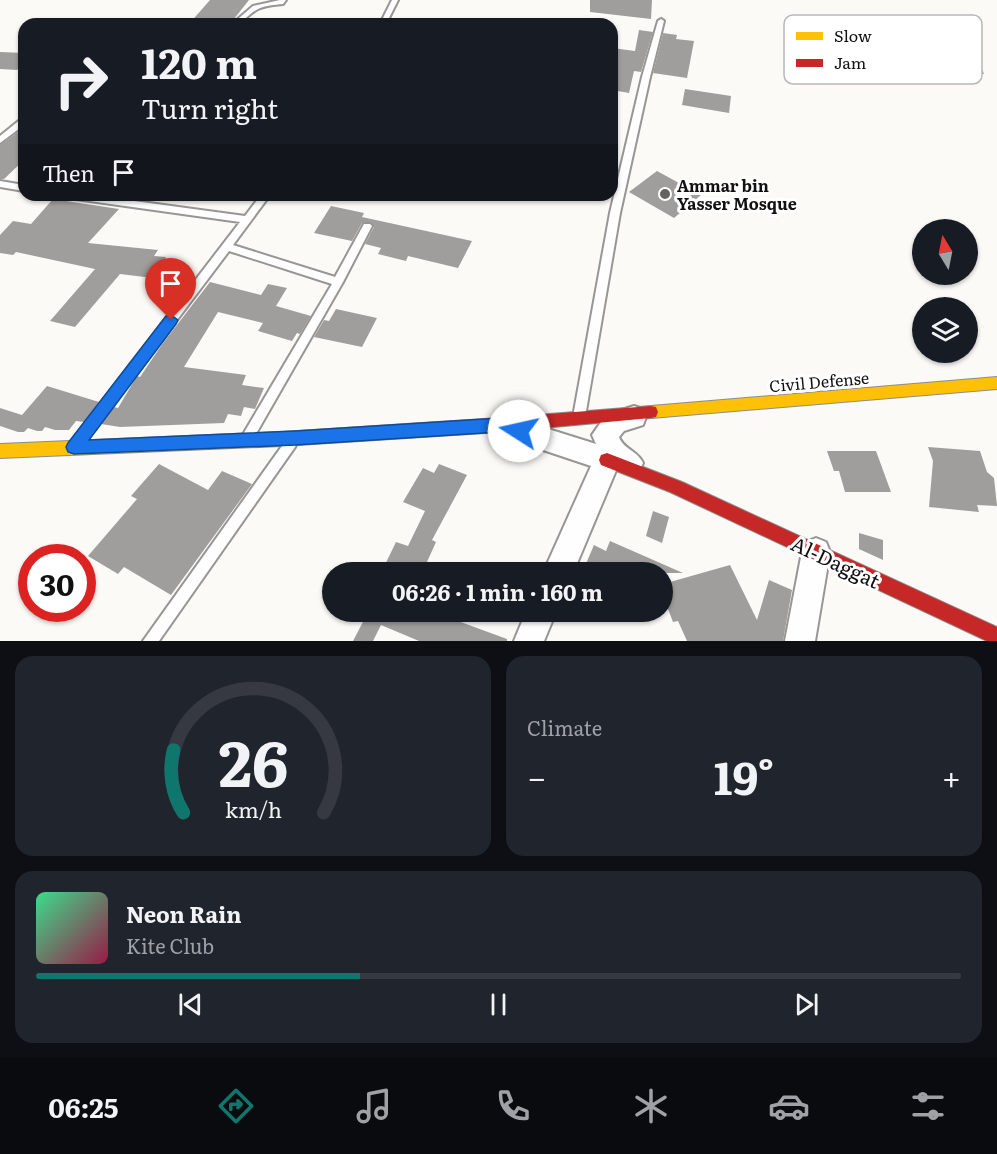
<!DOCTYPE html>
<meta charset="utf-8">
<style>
body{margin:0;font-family:Literata,serif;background:#20242c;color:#f1f3f6;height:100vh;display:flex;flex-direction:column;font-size:22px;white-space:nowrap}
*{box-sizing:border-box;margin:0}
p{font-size:20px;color:#9ea1a6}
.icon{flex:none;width:33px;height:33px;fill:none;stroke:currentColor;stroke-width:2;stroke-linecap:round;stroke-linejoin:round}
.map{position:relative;height:641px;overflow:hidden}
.sheet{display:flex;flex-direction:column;gap:15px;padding:15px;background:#0d0f14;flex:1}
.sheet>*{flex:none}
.top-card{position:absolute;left:18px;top:18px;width:600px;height:183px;border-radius:18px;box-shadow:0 2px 4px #0004;background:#171b24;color:#f1f3f6;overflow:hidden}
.needle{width:39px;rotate:350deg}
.buttons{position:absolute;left:912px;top:219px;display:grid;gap:12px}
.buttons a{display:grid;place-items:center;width:66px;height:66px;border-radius:50%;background:#171b24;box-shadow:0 2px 4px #0004;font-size:30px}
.speed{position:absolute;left:18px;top:544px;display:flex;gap:12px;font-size:30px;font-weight:700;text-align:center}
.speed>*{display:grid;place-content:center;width:78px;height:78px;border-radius:50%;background:#171b24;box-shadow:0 2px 4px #0004;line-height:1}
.speed .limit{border:9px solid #d22;background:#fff;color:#111}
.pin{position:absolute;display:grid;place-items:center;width:51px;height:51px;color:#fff;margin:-62px -26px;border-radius:50% 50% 50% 0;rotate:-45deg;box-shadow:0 0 6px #0007}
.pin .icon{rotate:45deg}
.me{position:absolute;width:66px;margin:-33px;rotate:280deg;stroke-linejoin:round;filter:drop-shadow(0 0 4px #0008)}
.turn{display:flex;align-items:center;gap:21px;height:126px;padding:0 24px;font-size:27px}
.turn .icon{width:78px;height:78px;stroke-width:2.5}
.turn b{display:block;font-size:42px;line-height:51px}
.then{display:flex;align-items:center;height:57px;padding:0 24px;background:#0003;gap:12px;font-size:22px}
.big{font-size:45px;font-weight:700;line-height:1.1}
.sheet .card{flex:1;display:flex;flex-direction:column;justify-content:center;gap:9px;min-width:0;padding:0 21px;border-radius:18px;background:#20242c}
.sheet .dial{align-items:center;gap:0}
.dial svg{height:156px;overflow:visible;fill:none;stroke:#363941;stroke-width:7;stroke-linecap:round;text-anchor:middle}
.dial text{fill:#f1f3f6;stroke:none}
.song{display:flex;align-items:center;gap:18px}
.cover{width:72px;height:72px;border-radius:9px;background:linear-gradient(135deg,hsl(150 70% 55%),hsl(340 70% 35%))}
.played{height:6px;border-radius:3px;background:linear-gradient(90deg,#0f766e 35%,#363941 35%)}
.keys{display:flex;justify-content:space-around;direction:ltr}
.heat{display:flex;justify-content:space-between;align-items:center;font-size:33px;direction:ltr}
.sheet .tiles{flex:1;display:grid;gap:15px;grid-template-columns:1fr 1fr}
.card:last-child{grid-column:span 2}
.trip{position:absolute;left:322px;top:562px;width:351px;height:60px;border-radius:30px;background:#171b24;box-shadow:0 2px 4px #0004;font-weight:700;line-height:60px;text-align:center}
.menu{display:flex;height:96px;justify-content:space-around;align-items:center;background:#090b0e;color:#9ea1a6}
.menu .icon{width:42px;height:42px}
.menu .on{color:#0f766e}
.menu b{font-size:27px;color:#f1f3f6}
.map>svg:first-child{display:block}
.building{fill:#a09e9c}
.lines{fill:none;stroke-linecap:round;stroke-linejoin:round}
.lane-casing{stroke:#979695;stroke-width:4}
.street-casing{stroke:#979695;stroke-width:4}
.slow-casing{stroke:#8d8d8b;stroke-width:2}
.jam-casing{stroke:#8d8d8b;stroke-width:2}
.lane{fill:#fffefe;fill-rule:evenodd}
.street{fill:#fffefe;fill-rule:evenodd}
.slow{fill:#ffc107;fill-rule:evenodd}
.jam{fill:#c62828;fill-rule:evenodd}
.route{fill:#1a73e8;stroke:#114b97;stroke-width:1.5}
.poi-dot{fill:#636362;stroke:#fff;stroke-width:2}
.labels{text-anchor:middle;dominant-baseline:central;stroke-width:6;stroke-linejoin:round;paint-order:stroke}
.poi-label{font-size:16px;font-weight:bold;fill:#111;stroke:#fff;text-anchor:start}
.street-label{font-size:16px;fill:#111;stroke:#fff}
.near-street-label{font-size:20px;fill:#111;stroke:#fff}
.key{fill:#fff;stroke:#b8b8b8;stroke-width:1.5}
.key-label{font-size:16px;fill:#111}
</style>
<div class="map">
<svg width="997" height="641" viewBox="0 0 997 641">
<rect width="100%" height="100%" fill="#fcfaf7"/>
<g class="building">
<polygon points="210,0 249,0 230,24 189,24"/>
<polygon points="590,0 652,0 651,19 590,12"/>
<polygon points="639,30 653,32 641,72 634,71 629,93 612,90 612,48 635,51"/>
<polygon points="663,33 677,35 676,39 694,41 687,78 653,73"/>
<polygon points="951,51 970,52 971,55 977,56 984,74 960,71"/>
<polygon points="0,52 24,53 24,63 17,70 0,69"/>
<polygon points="685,89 731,96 729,113 682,105"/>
<polygon points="18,132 24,133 24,160 4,179 0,179 0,145"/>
<polygon points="657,171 701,195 674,218 629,192"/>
<polygon points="53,199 119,209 88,243 158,250 154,256 166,257 153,278 120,274 75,327 50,321 95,269 16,252 13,255 0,253 0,235 13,221 31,224"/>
<polygon points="331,206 364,213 362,217 472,241 458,268 408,256 406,261 378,254 381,248 365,244 374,227 370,222 362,223 352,241 314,233"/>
<polygon points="210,282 261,295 268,284 287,288 276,306 311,316 300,334 297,333 292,341 258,331 263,323 218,312 184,367 246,375 242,385 264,388 255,409 244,407 241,416 228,414 224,423 120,427 101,424 114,407 118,408 134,381 137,376 140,377 163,343"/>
<polygon points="336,309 377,318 362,347 314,337 324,320 329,321"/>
<polygon points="47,386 99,402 84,422 76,421 69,430 55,430 45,427 42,431 37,431 28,428 24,432 18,432 0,426 0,408 22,415"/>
<polygon points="928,447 980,451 987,472 994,478 997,506 977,505 979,512 929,507 933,461"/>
<polygon points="827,451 876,451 891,492 845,492 839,471 834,471"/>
<polygon points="159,464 208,490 222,471 252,484 171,595 124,567 118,574 88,556 137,499 131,496"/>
<polygon points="439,464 467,475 432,540 436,542 422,573 381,573 396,542 408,546 425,511 403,502 423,468 434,473"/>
<polygon points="653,511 669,517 662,543 646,536"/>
<polygon points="859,533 883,540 883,560 859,549"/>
<polygon points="610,541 683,573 582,573 594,545 606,551"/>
<polygon points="730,565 757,620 769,580 792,590 783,641 687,641 678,621 673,622 663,596 663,584"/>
<polygon points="351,612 461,612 458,621 507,639 507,641 419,641 381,625 373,641 353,641 365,618"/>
</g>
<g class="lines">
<defs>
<g id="lane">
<path d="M280 0H286L283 4C274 5 266 5 258 9 248 14 243 24 232 24L253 6Z"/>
<polygon points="392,0 398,0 386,24 380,24"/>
<polygon points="661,19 664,21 650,77 620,213 585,417 583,421 579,422 575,421 573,417 610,213 642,77 658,21"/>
<polygon points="21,119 24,119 24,125 0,143 0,136"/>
<polygon points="0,181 24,185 24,191 0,187"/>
<polygon points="64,195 90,195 245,216 261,195 270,195 233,245 335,277 364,224 370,224 372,226 343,282 253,439 249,440 245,439 243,435 245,431 332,284 229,251 82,446 78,447 74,446 72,442 74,438 240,222 68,198"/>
<polygon points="291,438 295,439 297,443 295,447 159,641 143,641 287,439"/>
</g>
<g id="street">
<path d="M634 406 643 409 646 417 643 425 624 431 619 437C623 449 638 451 643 463L639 471 630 475 617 468 573 573H543L591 466 501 436 497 428 501 420 510 417 596 444 592 435 606 415Z"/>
<polygon points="816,538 826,542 830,552 815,641 785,641 802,552 806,542"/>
<polygon points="526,612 556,612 544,641 514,641"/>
</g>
<g id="slow">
<polygon points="997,377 997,389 651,418 646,417 644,412 646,407 651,406"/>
<polygon points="282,432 287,434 290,439 287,444 282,446 0,458 0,444"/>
</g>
<g id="jam">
<polygon points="651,406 656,407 658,412 656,417 651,418 500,432 282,446 277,444 274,439 277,434 282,432 500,418"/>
<polygon points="607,453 682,482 997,627 997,641 987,641 670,492 601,465 599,460 601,455"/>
</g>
</defs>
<use href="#lane" class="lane-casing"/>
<use href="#street" class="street-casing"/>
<use href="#slow" class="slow-casing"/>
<use href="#jam" class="jam-casing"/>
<use href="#lane" class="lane"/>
<use href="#street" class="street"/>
<use href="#slow" class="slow"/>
<use href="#jam" class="jam"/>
</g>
<polygon class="route" points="171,315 178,320 176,324 89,440 295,431 500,418 525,426 527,431 525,436 519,438 500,432 295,445 74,454 68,452 66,447 68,443 166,316"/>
<circle class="poi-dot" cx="665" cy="194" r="6"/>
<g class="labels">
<g class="poi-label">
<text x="677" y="185">Ammar bin<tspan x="677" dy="18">Yasser Mosque</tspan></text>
</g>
<g class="street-label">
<text transform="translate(819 381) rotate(-5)">Civil Defense</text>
</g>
<g class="near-street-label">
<text transform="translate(836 561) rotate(25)">Al-Daggat</text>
</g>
</g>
<rect x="784" y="15" width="198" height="69" rx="9" class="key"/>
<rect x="796" y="32" width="27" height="8" fill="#ffc107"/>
<rect x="796" y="59" width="27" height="8" fill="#c62828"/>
<g class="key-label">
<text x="834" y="42">Slow</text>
<text x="834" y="69">Jam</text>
</g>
</svg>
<div class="buttons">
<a><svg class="needle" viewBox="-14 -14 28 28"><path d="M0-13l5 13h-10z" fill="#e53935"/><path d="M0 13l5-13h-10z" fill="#9ea1a6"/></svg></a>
<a><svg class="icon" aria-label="layers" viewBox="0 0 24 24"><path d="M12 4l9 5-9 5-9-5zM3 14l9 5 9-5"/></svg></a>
</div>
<div class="speed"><div class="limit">30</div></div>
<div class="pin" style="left:171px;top:320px;background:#d93025"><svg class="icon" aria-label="arrive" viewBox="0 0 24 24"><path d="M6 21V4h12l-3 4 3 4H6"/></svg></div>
<svg class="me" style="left:519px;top:431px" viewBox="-20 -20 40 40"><circle r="19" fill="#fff"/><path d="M0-13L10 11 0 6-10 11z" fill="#1a73e8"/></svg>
<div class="trip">06:26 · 1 min · 160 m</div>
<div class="top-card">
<div class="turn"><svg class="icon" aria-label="right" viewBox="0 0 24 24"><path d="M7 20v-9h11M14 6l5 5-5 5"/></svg><div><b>120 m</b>Turn right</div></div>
<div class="then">Then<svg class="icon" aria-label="arrive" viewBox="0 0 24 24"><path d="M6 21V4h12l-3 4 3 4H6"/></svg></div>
</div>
</div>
<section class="sheet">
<div class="tiles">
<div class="card dial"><svg viewBox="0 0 100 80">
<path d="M14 69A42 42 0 1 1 86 69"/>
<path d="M14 69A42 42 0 0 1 9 37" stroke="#0f766e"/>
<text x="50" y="56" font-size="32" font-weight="700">26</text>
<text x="50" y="72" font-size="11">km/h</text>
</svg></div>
<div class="card"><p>Climate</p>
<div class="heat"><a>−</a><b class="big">19°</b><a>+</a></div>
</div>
<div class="card">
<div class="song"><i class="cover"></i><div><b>Neon Rain</b><p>Kite Club</p></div></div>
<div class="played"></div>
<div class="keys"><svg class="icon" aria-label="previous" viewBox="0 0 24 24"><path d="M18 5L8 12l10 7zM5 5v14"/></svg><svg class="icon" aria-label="pause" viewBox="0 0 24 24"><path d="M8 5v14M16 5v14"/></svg><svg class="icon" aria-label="next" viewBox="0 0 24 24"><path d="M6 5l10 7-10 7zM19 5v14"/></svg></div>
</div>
</div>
</section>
<nav class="menu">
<b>06:25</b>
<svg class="icon on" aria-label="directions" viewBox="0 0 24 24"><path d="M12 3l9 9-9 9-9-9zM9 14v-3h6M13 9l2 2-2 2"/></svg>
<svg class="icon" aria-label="music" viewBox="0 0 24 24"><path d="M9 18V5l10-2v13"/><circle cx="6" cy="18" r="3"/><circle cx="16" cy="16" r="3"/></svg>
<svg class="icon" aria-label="phone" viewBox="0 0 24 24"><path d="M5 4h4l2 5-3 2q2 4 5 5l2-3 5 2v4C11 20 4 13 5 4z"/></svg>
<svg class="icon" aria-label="climate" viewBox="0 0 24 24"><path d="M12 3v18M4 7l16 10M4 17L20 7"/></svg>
<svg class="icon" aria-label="car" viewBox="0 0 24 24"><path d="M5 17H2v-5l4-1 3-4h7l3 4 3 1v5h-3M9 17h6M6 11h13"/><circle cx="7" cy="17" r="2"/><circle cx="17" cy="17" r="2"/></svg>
<svg class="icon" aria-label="filters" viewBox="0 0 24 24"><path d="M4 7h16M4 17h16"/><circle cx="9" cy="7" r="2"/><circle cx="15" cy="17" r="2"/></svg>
</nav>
